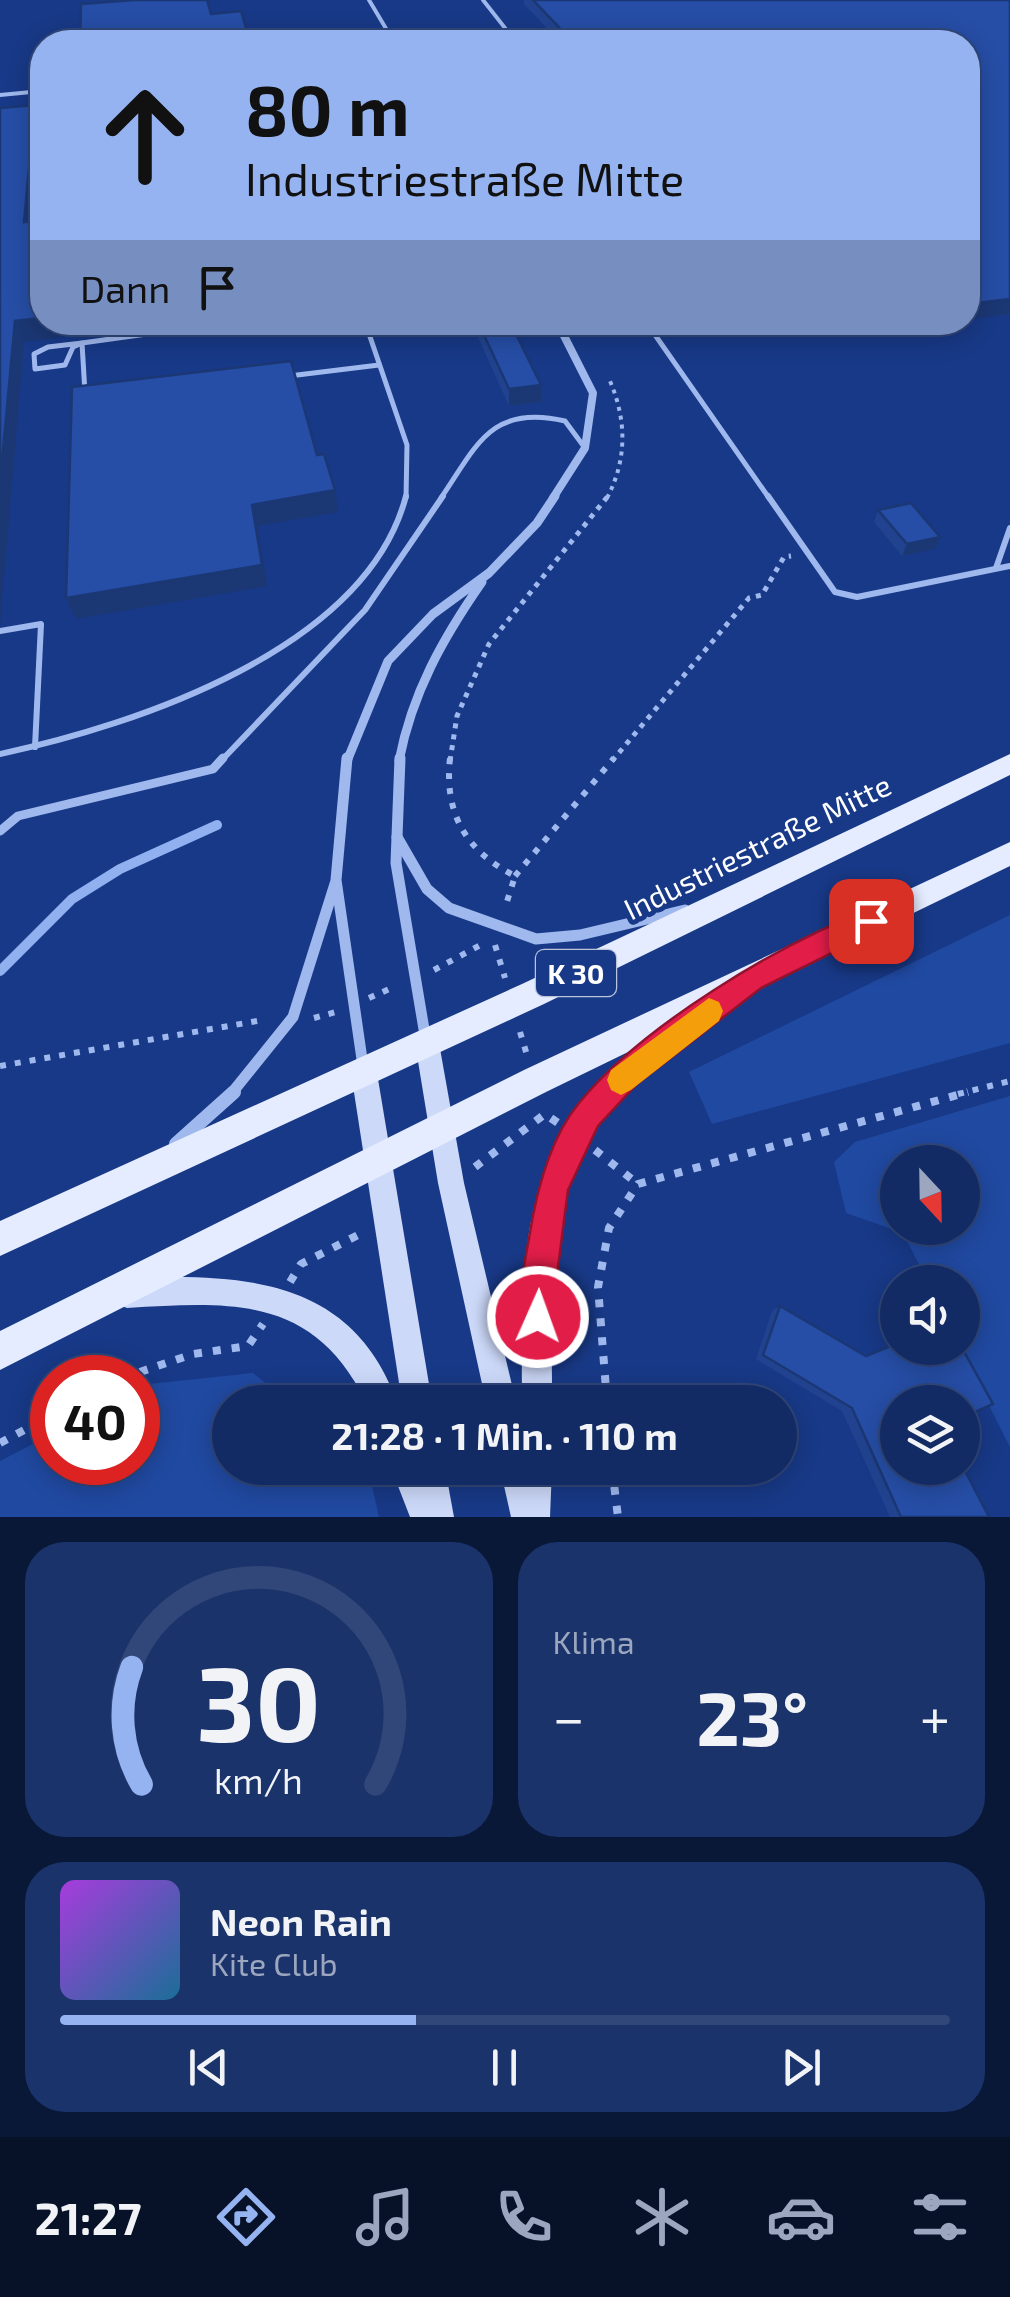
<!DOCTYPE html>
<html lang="de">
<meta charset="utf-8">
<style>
body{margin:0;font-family:"Exo 2",sans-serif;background:#1b336b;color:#f1f3f6;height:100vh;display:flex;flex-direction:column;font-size:38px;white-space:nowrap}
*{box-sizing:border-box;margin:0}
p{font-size:32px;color:#9ca7bf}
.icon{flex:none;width:55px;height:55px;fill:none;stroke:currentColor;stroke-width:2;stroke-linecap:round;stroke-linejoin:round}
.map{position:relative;height:1517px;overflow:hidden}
.panel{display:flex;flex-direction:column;gap:25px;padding:25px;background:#0a1838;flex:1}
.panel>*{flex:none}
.top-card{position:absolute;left:30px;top:30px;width:950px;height:305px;border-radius:40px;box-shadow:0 5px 25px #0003,0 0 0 2px #314779;background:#95b2f1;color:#111;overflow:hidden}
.needle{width:65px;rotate:158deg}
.buttons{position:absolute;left:880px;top:1145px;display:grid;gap:20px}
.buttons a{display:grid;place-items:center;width:100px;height:100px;border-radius:50%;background:#122b65;box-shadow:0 5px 25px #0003,0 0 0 2px #314779;font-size:50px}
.speed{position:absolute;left:30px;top:1355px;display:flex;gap:20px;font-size:50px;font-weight:700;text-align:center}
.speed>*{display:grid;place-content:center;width:130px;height:130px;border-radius:50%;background:#122b65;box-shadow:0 5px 25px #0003,0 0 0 2px #314779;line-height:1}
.speed .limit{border:15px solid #d22;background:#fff;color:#111}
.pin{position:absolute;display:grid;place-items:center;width:85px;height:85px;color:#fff;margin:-42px;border-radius:20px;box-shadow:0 5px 15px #0006}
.me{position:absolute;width:110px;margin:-55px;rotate:2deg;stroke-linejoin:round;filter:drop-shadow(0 0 8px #0008)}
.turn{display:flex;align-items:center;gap:35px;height:210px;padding:0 50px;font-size:45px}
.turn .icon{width:130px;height:130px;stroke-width:2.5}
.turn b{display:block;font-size:70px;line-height:85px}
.then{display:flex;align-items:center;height:95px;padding:0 50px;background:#0003;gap:20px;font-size:38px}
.big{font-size:75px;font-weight:700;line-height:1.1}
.panel .card{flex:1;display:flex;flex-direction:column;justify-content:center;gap:15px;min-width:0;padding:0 35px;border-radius:40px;background:#1b336b}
.panel .dial{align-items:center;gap:0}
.dial svg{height:260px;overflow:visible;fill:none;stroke:#314779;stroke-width:7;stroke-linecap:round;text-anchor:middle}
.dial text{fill:#f1f3f6;stroke:none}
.song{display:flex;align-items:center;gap:30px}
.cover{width:120px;height:120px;border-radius:15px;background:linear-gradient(135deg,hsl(280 70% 55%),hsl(200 70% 35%))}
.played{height:10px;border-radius:5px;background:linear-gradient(90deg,#95b2f1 40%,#314779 40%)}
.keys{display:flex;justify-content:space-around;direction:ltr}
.heat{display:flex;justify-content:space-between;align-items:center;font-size:55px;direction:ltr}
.panel .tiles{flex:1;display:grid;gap:25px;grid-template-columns:1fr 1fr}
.card:last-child{grid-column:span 2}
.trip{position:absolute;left:212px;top:1385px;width:585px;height:100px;border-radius:50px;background:#122b65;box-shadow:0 5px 25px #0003,0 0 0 2px #314779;font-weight:700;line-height:100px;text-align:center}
.tab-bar{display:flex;height:160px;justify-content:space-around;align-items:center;background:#071128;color:#9ca7bf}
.tab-bar .icon{width:70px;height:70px}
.tab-bar .on{color:#95b2f1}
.tab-bar b{font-size:45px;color:#f1f3f6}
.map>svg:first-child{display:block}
.green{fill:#2049a1;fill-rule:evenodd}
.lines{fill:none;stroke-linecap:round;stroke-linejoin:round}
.stream{stroke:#91b0f0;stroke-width:10}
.path-far3{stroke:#9fb8ed;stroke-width:4;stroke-dasharray:4 5;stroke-linecap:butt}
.path-far2{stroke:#9fb8ed;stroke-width:5;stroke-dasharray:5 6;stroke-linecap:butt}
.path-far1{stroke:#9fb8ed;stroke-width:6;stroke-dasharray:6 9;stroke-linecap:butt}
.path{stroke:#9fb8ed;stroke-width:8;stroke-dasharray:8 11;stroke-linecap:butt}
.lane-far3{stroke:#9fb8ed;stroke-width:4}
.lane-far2{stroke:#9fb8ed;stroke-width:5}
.lane-far1{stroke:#9fb8ed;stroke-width:6}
.lane{stroke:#9fb8ed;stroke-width:9}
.street-far4{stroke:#9fb8ed;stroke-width:4}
.street-far3{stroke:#9fb8ed;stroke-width:8}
.street-far2{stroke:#9fb8ed;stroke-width:9}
.street-far1{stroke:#9fb8ed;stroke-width:11}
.street{stroke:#9fb8ed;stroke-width:14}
.secondary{fill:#ccd9f9;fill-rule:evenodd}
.primary{fill:#e5ecff;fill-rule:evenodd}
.wall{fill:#21438f}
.shaded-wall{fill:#1b3774}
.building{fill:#264ea6;stroke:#1b3774;stroke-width:2.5}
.route{fill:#e11d48;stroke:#92132f;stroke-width:2.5}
.slow{fill:#f59e0b}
.labels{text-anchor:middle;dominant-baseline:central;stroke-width:10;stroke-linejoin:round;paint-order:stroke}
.shield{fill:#183987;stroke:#bac4db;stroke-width:2.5}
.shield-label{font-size:28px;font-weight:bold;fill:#fff}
.street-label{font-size:30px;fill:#fff;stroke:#183987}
</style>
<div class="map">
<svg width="1010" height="1517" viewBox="0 0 1010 1517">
<rect width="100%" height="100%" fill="#183987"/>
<g class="green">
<polygon points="1010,915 1010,1043 712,1124 689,1072"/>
<path d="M1010 1096V1447L960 1348 962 1282H928L903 1233 846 1213 834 1162 855 1142ZM898 1162H962V1228H898Z"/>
<polygon points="253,1373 289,1402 230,1402 230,1468 368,1468 379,1517 0,1517 0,1461 52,1434 52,1462 138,1462 138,1390 149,1384"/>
</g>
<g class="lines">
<polyline class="stream" points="0,971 72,899 120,869 217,825"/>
<path class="path-far3" d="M607 498C627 460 627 421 610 381"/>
<g class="path-far2">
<polyline points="450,761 457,716 489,644 608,496"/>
<polyline points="612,761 749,598 762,595 784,557 791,556"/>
</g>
<g class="path-far1">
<path d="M450 758C444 814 466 851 515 876L505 908"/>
<polyline points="515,876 614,758"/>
<polyline points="495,945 505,978"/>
<polyline points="434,970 486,942"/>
<polyline points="369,998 396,986"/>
<polyline points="314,1018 336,1012"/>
<polyline points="520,1032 527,1055"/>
<polyline points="0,1066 263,1020"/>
<polyline points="958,1094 1010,1081"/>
</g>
<g class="path">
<polyline points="595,1150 638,1184"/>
<polyline points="475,1167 545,1114 558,1123"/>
<polyline points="290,1282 301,1264 362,1233"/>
<polyline points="122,1378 193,1354 248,1346 263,1324"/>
<polyline points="607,1402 598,1287 609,1228 638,1184 968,1092"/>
<polyline points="0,1443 52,1415"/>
<polyline points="612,1468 618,1517"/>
</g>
<g class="lane-far3">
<polyline points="483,0 516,42"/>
<polyline points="0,95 42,91"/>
</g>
<g class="lane-far2">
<polyline points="365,322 407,445 406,498"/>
<polyline points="646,322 769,498"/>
<polygon points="82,343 73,347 65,365 35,369 34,354 48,347"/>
<polyline points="289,376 379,365"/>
<polyline points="85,393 82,343 233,322"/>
<path d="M441 498C477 445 491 404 565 421L585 448"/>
</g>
<g class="lane-far1">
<polyline points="768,496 835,592 857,597 1010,566"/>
<polyline points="996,568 1010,528"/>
<polyline points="0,631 41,624 35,747"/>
<path d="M0 754C136 725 366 649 406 496"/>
<polyline points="221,761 365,610 443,496"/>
</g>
<polyline class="lane" points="0,831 18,816 213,769 223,758"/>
<polyline class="street-far4" points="369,0 394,42"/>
<polyline class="street-far3" points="553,498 585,448 593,393 557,322"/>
<g class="street-far2">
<polyline points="347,761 388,661 433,614 489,573 537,523 555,496"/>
<path d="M399 761C412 693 443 638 482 582"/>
</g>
<g class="street-far1">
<polyline points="347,758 336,880 363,1066"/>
<polyline points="400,758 396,863 426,1041"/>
<polyline points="397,837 427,889 449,908 536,939 580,935 685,910"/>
<polyline points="231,1094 293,1017 335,884"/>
</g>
<polyline class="street" points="176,1144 234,1092"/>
<g class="secondary">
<path d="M726 988 734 991 738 999 734 1007C686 1043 631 1077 596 1127 540 1205 553 1312 552 1402H522C521 1250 517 1139 651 1040 674 1022 699 998 726 988Z"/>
<polygon points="427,1031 436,1035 439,1043 464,1183 516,1402 486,1402 438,1183 415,1043 418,1035"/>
<polygon points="364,1061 373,1064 377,1073 432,1402 402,1402 351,1073 355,1064"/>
<path d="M167 1277C271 1276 358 1294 397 1402H366C313 1295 232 1302 127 1308L117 1304 113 1294 117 1284 127 1280Z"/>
<polygon points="391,1468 445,1468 454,1517 410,1517"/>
<polygon points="500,1468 552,1468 550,1517 511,1517"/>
</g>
<g class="primary">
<polygon points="1010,754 1010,775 544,1004 0,1256 0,1221 522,984"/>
<polygon points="1010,842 1010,866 546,1092 0,1370 0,1331 524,1070"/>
</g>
</g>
<g class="wall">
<polygon points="524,0 1010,0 1010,314 968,320 968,42 560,42 524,4"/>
<polygon points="471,322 510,322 541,402 509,406"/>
<polygon points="832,322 947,322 845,336"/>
<polygon points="878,510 935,549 902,556 874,522"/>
<polygon points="780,1306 898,1402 989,1517 890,1517 842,1411 756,1359 772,1311"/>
</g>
<g class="shaded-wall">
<polygon points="35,105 42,123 32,242 24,222"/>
<polygon points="1010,299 1010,314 968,320 968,304"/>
<polygon points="42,318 42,322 179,322 24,342 0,625 0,483 15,321"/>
<polygon points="849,322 947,322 845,336"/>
<polygon points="541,385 541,402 509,406 509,389"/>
<polygon points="335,490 338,512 258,526 267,586 76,619 66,598 252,505"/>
<polygon points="940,537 935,549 902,556 907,544"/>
</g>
<g class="building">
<polygon points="135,0 207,0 211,14 241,11 250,42 97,42 97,39 80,41 81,4"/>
<polygon points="533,0 1010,0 1010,299 968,304 968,42 573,42"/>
<polygon points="35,105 24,222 42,220 42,318 15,321 0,483 0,108"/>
<polygon points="478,322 510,322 541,385 509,389"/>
<polygon points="291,361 317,455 324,454 335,490 252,505 262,565 66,598 72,387"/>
<polygon points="911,503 940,537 907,544 878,510"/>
<polygon points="780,1306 866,1356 898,1343 898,1348 962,1348 993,1404 962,1418 962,1402 898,1402 898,1468 962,1468 962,1465 989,1517 901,1517 852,1408 763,1355"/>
</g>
<path class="route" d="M871 909 880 913 884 921 880 929 761 988 637 1084 598 1126 568 1190 550 1329 538 1334 527 1329C515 1301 524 1267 529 1238 536 1193 549 1139 579 1103 642 1026 778 944 871 909Z"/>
<polygon class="slow" points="709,998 719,1002 723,1011 719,1021 631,1090 621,1095 611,1090 607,1080 611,1070"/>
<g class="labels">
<rect class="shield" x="536" y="950" width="80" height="46" rx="8"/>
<g class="shield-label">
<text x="576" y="973">K 30</text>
</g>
<g class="street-label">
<text transform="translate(757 846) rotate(-26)">Industriestraße Mitte</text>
</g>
</g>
</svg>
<div class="buttons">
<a><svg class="needle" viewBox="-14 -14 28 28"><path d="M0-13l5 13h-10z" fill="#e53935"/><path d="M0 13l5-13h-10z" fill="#9ca7bf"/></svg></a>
<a><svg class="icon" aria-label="sound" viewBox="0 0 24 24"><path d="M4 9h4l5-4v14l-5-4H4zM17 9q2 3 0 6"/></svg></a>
<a><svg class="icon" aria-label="layers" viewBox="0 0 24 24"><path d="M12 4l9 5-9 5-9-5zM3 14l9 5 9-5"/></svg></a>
</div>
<div class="speed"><div class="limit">40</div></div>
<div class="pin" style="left:871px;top:921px;background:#d93025"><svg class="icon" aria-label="arrive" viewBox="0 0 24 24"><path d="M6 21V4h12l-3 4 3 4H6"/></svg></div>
<svg class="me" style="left:538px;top:1317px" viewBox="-20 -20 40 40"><circle r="17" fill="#e11d48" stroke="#fff" stroke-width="3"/><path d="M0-11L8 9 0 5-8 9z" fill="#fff"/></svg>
<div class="trip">21:28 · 1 Min. · 110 m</div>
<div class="top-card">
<div class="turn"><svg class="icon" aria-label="ahead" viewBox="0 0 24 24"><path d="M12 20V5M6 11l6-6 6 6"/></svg><div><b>80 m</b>Industriestraße Mitte</div></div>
<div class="then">Dann<svg class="icon" aria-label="arrive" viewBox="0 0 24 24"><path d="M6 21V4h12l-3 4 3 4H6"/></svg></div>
</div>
</div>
<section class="panel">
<div class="tiles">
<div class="card dial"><svg viewBox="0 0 100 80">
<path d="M14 69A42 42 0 1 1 86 69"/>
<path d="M14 69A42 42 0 0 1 11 33" stroke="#95b2f1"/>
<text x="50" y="56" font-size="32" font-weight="700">30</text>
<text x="50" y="72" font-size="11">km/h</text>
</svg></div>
<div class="card"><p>Klima</p>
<div class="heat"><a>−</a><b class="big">23°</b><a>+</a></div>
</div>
<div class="card">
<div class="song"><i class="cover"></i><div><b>Neon Rain</b><p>Kite Club</p></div></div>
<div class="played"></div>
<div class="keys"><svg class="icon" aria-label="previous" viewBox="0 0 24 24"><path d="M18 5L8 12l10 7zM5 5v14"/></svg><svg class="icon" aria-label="pause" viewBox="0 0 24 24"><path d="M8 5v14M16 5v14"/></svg><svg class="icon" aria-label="next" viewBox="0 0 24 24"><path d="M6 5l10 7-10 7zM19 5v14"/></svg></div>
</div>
</div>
</section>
<nav class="tab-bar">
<b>21:27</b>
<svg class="icon on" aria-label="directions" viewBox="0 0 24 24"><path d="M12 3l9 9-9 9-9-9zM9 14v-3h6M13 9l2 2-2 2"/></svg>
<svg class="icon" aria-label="music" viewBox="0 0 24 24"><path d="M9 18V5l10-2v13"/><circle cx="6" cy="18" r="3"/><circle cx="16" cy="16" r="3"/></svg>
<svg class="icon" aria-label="phone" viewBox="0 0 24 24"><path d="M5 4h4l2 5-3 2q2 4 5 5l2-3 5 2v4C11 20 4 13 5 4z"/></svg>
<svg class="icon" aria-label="climate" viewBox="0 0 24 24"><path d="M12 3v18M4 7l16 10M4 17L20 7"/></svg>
<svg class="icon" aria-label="car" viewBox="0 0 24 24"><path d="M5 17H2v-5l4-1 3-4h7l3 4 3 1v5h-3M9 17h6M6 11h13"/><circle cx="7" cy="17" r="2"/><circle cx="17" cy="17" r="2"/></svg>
<svg class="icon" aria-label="filters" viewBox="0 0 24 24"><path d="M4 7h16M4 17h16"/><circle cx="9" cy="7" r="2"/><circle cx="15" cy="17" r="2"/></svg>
</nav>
